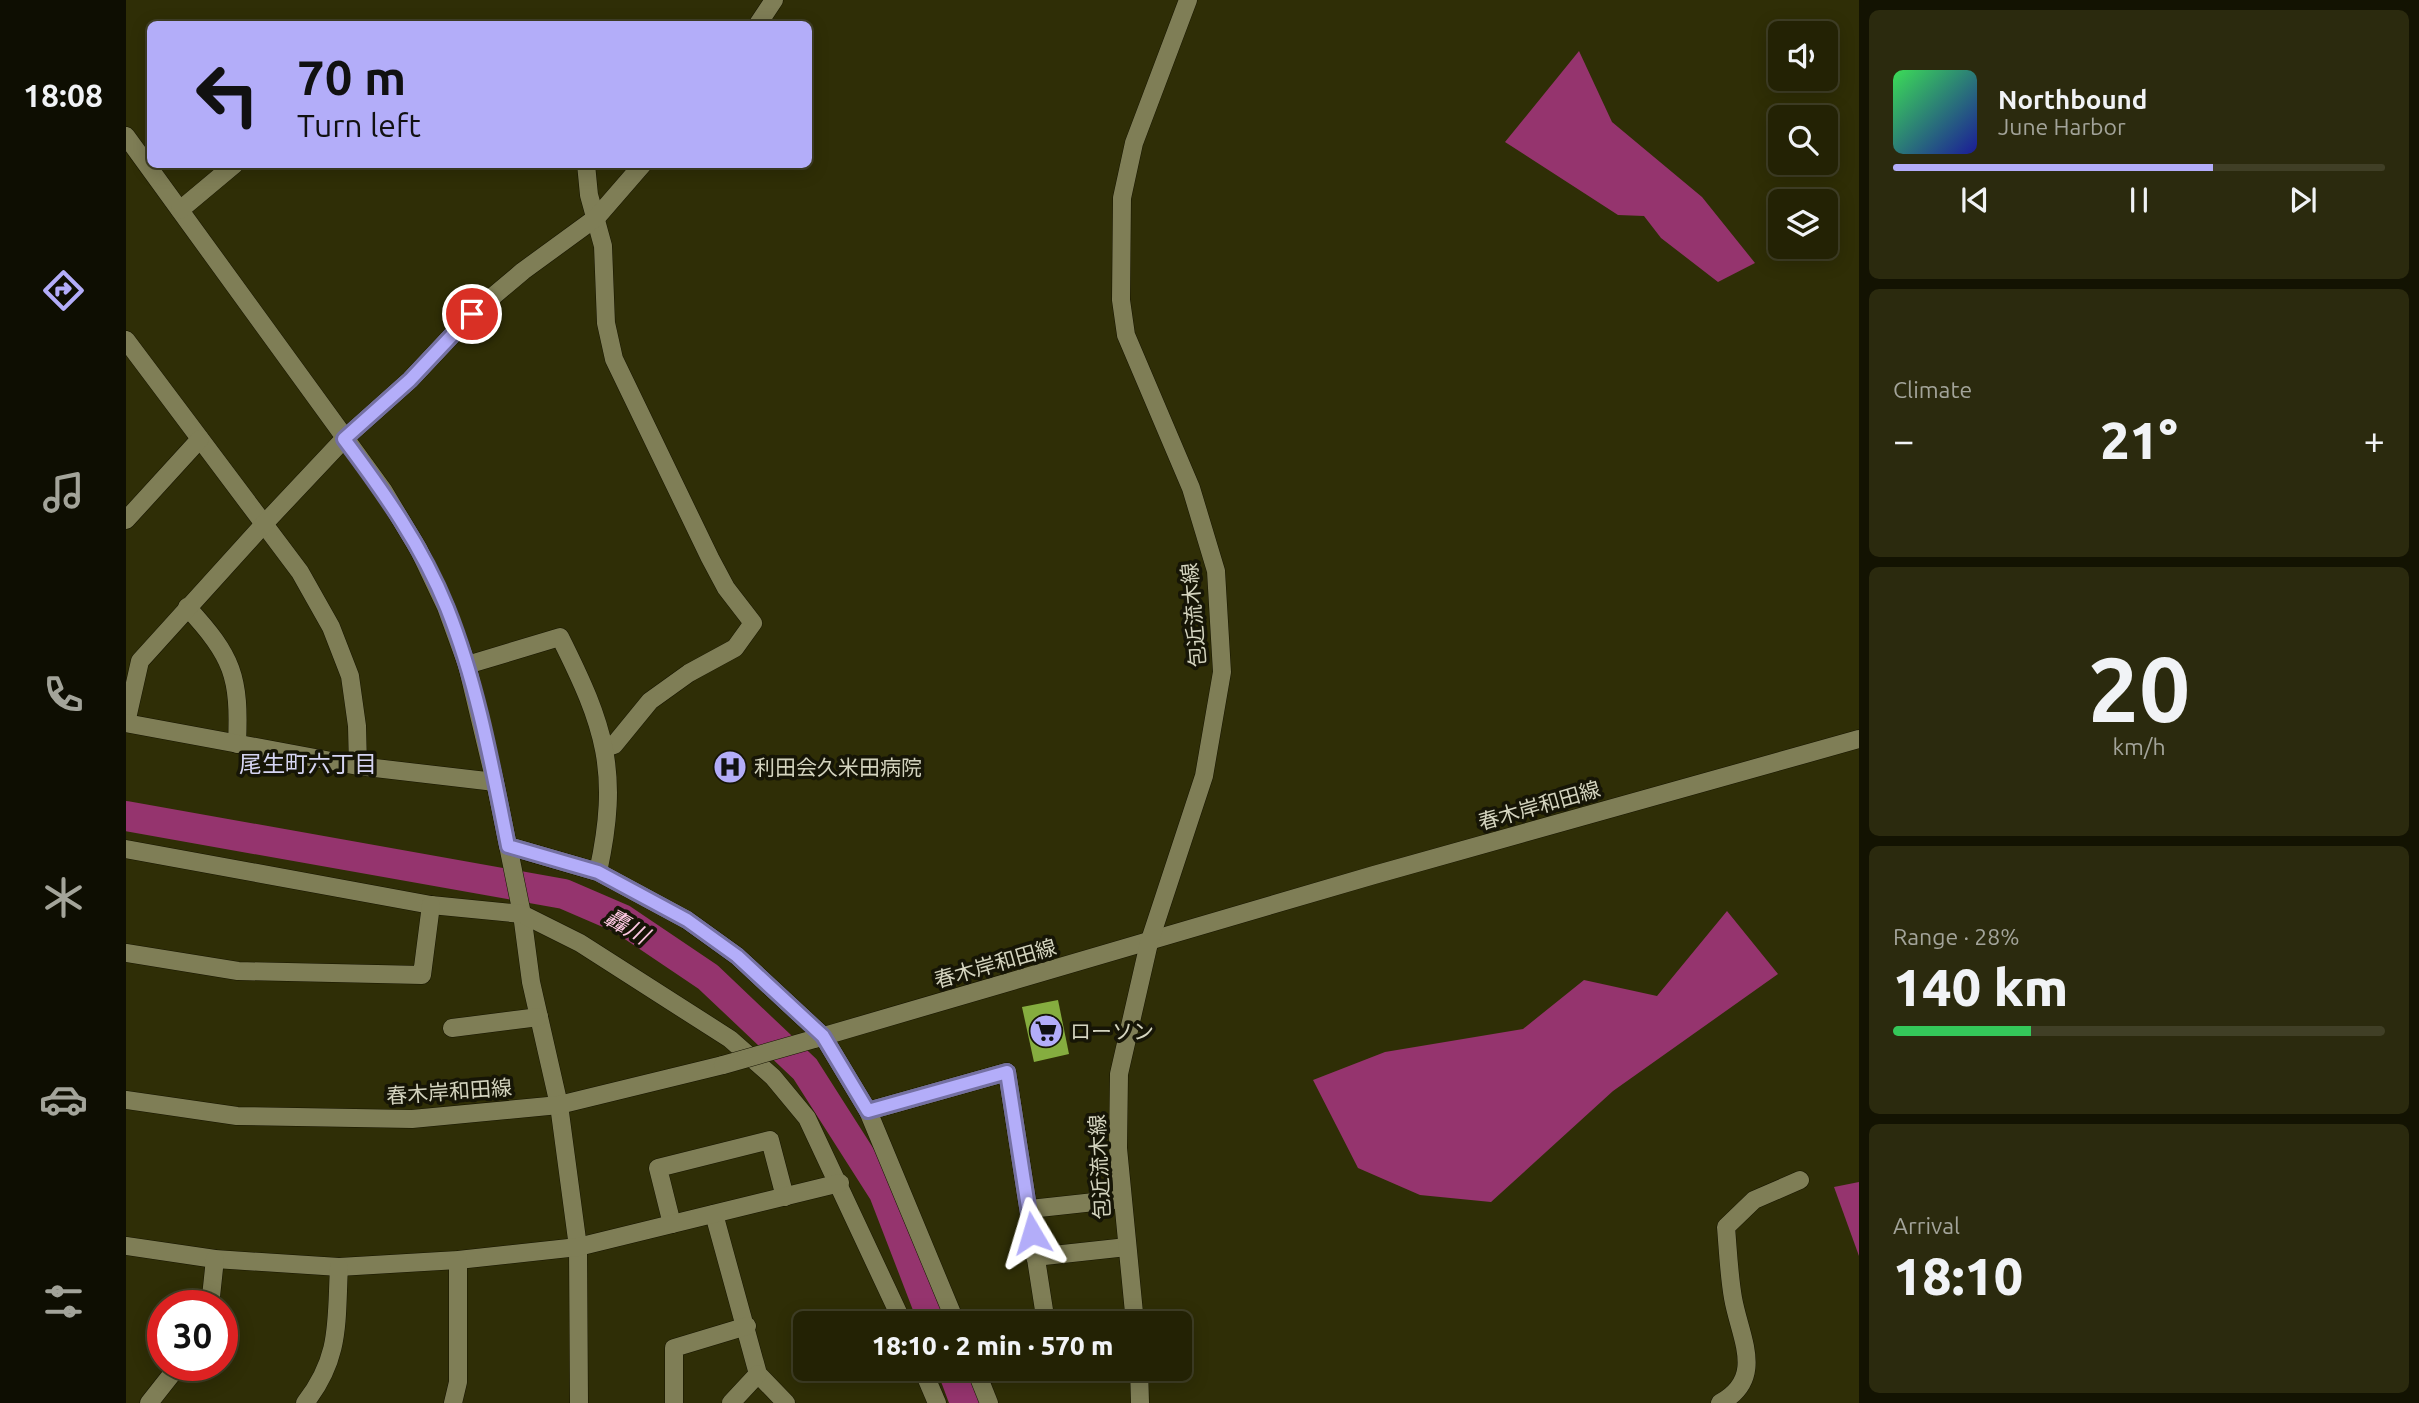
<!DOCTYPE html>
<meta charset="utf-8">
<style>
body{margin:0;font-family:Ubuntu,"Noto Sans JP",sans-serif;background:#2b2a0e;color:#f1f3f6;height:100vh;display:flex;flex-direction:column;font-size:26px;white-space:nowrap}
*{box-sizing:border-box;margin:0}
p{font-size:23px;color:#a3a49a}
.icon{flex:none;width:38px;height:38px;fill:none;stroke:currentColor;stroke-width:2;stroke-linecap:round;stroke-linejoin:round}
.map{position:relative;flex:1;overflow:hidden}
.details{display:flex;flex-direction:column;gap:10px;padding:10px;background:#131302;width:560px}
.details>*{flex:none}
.banner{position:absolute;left:21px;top:21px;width:665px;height:147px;border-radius:10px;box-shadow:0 4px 18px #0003,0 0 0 2px #403f26;background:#b3adf9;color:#111;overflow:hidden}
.tools{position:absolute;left:1642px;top:21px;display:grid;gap:14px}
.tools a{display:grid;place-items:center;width:70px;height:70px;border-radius:10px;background:#232204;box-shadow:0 4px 18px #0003,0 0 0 2px #403f26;font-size:35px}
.speed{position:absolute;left:21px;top:1290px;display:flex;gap:14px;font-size:35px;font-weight:700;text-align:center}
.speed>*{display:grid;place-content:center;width:91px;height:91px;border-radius:50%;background:#232204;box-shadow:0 4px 18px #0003,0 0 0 2px #403f26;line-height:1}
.speed .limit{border:10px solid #d22;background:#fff;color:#111}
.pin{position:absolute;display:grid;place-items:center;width:60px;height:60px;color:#fff;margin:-30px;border:4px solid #fff;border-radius:50%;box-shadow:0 2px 7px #0007}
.me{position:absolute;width:77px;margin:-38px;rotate:353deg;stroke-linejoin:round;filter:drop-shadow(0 0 5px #0008)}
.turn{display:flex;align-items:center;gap:24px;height:147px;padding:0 35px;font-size:32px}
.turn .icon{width:91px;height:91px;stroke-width:2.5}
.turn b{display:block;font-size:49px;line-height:60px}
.big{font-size:52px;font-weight:800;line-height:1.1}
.details .widget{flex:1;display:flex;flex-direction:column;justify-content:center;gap:10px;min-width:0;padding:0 24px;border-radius:10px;background:#2b2a0e}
.details .dial{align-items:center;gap:0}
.dial b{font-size:91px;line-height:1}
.song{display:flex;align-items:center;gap:21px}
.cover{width:84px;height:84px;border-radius:10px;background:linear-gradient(135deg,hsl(130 70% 55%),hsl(240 70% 35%))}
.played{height:7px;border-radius:4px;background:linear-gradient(90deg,#b3adf9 65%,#403f26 65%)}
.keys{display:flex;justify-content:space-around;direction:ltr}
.heat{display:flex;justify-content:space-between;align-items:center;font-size:38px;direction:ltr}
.charge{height:10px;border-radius:5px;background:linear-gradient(90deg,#34c759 28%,#403f26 0)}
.trip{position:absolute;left:667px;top:1311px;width:399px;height:70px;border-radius:10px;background:#232204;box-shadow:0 4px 18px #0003,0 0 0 2px #403f26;font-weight:800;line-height:70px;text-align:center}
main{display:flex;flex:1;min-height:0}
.dock{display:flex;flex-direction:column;width:126px;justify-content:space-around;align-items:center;background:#0e0e02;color:#a3a49a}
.dock .icon{width:49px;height:49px}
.dock .selected{color:#b3adf9}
.dock b{font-size:32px;color:#f1f3f6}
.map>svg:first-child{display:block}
.water{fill:#95346e}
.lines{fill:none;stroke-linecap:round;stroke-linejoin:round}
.river{stroke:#95346e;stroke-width:30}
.building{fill:#85ad3f}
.street-casing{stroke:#171500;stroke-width:19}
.secondary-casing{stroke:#171500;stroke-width:19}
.street{stroke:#7f7e56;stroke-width:18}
.secondary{stroke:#7f7e56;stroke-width:18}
.secondary-bridge-casing{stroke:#171500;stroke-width:19;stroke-linecap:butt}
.secondary-bridge{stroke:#7f7e56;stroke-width:18}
.route-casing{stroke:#7470a2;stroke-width:18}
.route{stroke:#b3adf9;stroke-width:12}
.labels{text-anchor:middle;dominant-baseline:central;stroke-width:7;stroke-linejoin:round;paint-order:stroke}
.street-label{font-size:21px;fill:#d4d4bf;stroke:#161506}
.poi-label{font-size:21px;fill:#d4d4bf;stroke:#161506;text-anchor:start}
.neighbourhood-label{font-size:23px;fill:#d6d5f3;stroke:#161506}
.water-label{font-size:23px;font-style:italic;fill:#fcc6e1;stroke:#161506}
</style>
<main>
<nav class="dock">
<b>18:08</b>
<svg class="icon selected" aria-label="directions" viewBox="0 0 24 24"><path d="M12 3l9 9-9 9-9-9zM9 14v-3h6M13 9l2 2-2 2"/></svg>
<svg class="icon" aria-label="music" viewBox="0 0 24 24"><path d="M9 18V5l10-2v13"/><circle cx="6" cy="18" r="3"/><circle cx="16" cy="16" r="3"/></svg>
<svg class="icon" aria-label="phone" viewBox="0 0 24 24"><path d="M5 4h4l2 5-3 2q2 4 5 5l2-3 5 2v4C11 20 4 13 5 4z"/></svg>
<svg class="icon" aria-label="climate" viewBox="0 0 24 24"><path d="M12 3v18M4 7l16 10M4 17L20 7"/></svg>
<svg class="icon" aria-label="car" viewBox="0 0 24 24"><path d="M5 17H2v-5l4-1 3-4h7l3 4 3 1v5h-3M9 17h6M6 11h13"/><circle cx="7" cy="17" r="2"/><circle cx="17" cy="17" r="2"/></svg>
<svg class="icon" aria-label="filters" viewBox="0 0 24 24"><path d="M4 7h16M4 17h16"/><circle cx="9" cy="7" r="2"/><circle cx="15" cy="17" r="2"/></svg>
</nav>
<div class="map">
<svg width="1733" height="1403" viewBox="0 0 1733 1403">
<rect width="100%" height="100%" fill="#2f2e06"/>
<g class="water">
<polygon points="1453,51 1486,122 1576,197 1629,263 1592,282 1535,238 1518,216 1492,215 1379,142"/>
<polygon points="1601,911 1652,974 1487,1091 1365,1202 1294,1195 1232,1168 1187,1080 1259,1052 1397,1029 1458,980 1531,996"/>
<polygon points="1733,1182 1733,1256 1708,1187"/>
</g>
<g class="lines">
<g class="river">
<polyline points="0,816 438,894 496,919 582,977 679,1069 758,1193 808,1323"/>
<polyline points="826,1368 839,1403"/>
</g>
</g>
<polygon class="building" points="932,1000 943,1054 908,1062 896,1007"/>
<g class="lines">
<defs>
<g id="street">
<polyline points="632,24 648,0"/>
<polyline points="0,136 257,490 293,550 320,607 341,665 369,782 396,914 405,982 433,1105 452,1247 453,1403"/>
<polyline points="460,164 463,195 477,246 480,323 488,359 584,558 600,588 627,623 609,648 563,673 524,701 488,745 479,748"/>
<polyline points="54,210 109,164"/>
<polyline points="0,340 174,572 205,627 224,676 231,726 232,766"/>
<polyline points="0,520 74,439"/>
<path d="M61 607C107 657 114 676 111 744"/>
<path d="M341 665 434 637C479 727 494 771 472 872"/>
<polyline points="0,723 14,661 138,524 218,439 284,380 346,314 397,271 471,217 517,164"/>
<polyline points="0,723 232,766 369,782"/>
<polyline points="382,846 472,872 561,920 611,956 697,1036 742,1111 830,1323"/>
<polyline points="0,849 305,905 396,914 454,943 604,1039 647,1077 681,1118 777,1323"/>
<polyline points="0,953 112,971 296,975 305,905"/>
<polyline points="326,1028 413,1017"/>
<polyline points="742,1111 881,1072 920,1323"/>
<polyline points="904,1209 996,1199"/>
<polyline points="588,1214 632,1374 660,1403"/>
<polyline points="546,1224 532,1168 644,1140 659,1197"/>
<polyline points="0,1246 89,1259 213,1267 332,1260 452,1247 714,1183"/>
<polyline points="909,1257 1001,1247"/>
<polyline points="84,1306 89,1259"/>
<polyline points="796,1368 811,1403"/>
<polyline points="849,1368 863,1403"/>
<polyline points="852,1376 900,1368"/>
<polyline points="23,1403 53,1365"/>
<path d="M179 1403C215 1357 210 1322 213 1267"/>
<polyline points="327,1403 332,1382 332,1260"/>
<polyline points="548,1403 548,1348 621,1326"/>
<polyline points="605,1403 632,1374"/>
<path d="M1594 1403C1640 1378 1614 1338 1607 1298 1603 1275 1602 1251 1600 1227L1628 1200 1674 1180"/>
</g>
<g id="secondary">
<polyline points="688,1039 1248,875 1733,739"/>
<polyline points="0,1100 111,1116 286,1119 433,1105 597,1065"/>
<polyline points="1009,1323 992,1148 993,1074 1023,943 1078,776 1096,672 1090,571 1065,488 1000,335 995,300 996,198 1008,143 1062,0"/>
<polyline points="1013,1368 1014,1403"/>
</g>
</defs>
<use href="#street" class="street-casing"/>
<use href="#secondary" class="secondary-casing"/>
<use href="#street" class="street"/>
<use href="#secondary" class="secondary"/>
<defs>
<polyline id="secondary-bridge" points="597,1065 688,1039"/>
</defs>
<use href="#secondary-bridge" class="secondary-bridge-casing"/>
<use href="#secondary-bridge" class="secondary-bridge"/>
</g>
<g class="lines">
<defs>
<path id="route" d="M346 314 284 380 218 439C257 491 296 546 321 608 351 683 366 766 382 846L472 872 561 920 611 956 697 1036 742 1111 881 1072 906 1233"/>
</defs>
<use href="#route" class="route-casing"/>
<use href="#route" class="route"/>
</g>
<defs>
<symbol id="hospital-disc" viewBox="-11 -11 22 22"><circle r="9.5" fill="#b3adf9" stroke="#161506"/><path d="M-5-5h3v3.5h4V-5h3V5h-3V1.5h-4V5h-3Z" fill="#111"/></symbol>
<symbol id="supermarket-disc" viewBox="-11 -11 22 22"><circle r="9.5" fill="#b3adf9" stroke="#161506"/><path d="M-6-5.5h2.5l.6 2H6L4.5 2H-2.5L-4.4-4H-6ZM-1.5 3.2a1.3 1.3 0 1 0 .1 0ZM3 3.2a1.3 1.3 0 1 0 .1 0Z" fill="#111"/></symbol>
</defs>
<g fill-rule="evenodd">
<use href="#hospital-disc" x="585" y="748" width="38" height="38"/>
<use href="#supermarket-disc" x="901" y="1012" width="38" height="38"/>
</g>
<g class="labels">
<g class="street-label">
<text transform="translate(1067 615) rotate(-95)">包近流木線</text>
<text transform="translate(1413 805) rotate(-16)">春木岸和田線</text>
<text transform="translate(869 963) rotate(-16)">春木岸和田線</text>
<text transform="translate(323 1091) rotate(-4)">春木岸和田線</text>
<text transform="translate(973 1167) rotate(-93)">包近流木線</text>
</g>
<g class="poi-label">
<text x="628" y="767">利田会久米田病院</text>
<text x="944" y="1031">ローソン</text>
</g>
<g class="neighbourhood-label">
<text x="182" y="763">尾生町六丁目</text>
</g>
<g class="water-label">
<text transform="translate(501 926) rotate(30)">轟川</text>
</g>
</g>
</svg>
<div class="tools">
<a><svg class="icon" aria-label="sound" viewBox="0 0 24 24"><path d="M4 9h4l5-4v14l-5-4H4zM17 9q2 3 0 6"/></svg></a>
<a><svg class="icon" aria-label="search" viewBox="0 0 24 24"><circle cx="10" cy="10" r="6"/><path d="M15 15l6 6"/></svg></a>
<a><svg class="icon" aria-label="layers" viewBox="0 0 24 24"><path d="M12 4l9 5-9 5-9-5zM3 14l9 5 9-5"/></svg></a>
</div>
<div class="speed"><div class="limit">30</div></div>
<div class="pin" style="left:346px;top:314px;background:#d93025"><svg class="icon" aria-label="arrive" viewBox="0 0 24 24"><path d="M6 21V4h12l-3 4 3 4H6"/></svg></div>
<svg class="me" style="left:906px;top:1233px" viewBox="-20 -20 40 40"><path d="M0-17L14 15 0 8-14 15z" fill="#b3adf9" stroke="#fff" stroke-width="4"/></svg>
<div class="trip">18:10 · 2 min · 570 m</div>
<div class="banner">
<div class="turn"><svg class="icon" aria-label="left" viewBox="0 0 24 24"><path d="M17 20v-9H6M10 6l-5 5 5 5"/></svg><div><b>70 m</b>Turn left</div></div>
</div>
</div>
<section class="details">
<div class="widget">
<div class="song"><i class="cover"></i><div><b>Northbound</b><p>June Harbor</p></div></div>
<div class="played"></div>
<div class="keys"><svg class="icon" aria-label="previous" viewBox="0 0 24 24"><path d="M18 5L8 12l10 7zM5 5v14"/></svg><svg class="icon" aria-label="pause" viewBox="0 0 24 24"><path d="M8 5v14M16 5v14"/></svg><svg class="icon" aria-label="next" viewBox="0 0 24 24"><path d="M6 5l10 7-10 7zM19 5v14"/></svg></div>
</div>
<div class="widget"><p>Climate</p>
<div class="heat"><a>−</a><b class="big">21°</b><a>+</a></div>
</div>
<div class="widget dial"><b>20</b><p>km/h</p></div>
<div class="widget"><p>Range · 28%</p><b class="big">140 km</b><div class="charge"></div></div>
<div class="widget"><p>Arrival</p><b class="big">18:10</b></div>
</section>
</main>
